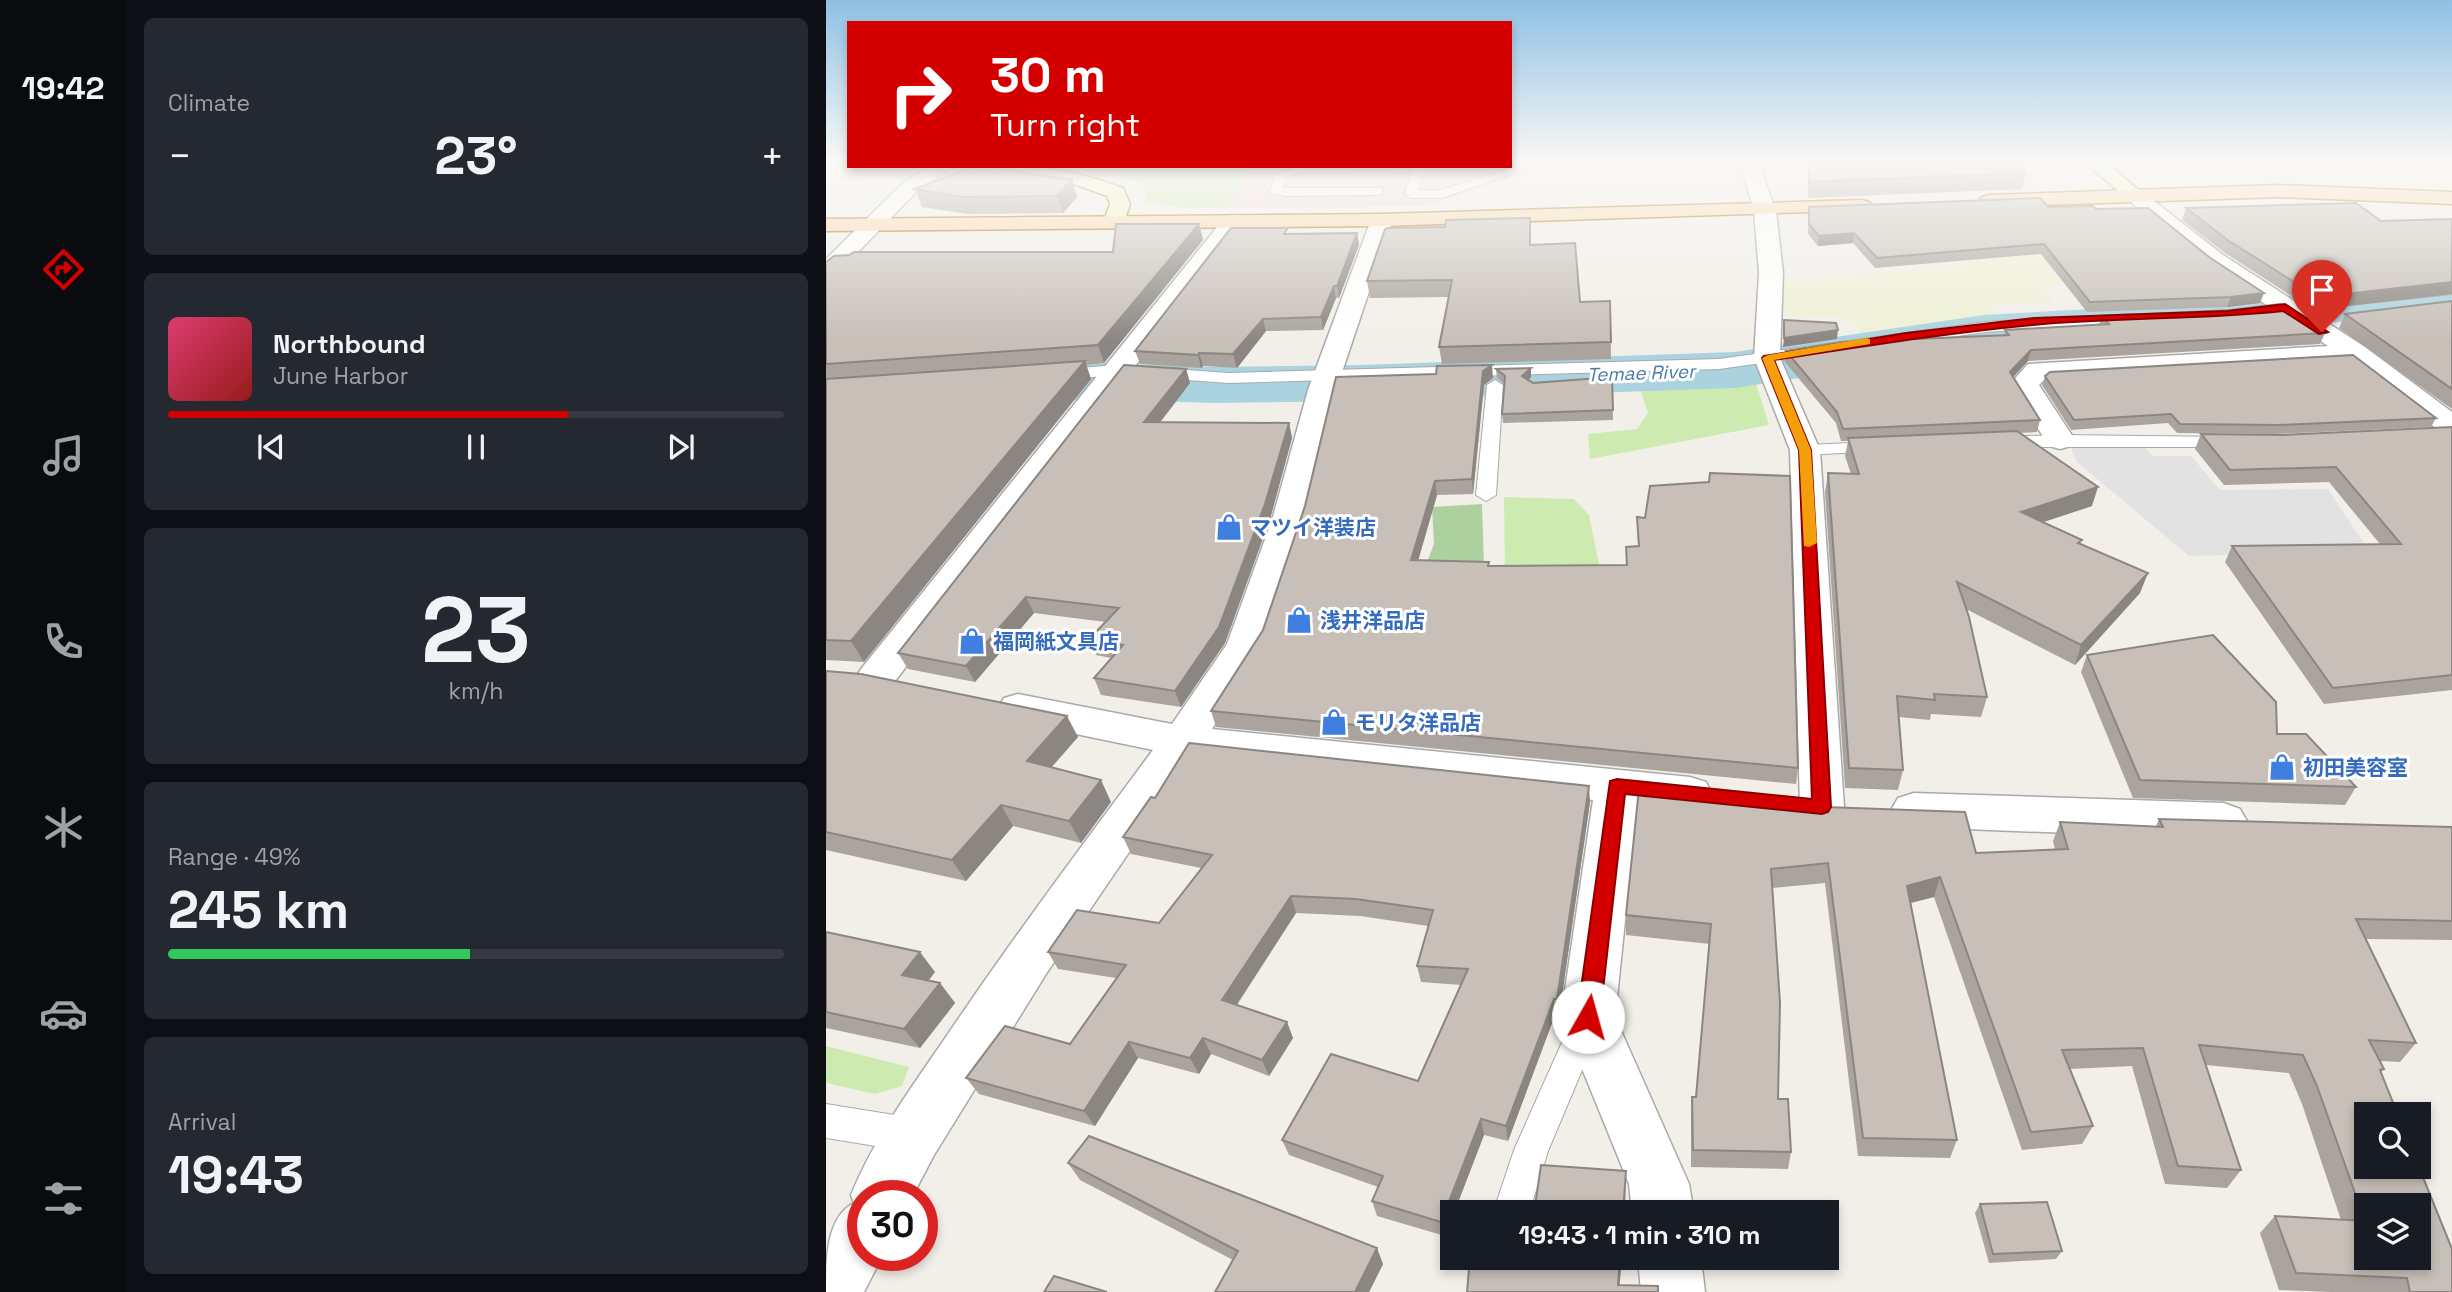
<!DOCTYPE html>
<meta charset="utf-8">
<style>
body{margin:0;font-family:"Space Grotesk","Noto Sans JP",sans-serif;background:#242831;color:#f1f3f6;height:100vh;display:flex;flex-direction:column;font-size:26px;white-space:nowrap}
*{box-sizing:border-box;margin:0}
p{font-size:23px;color:#9ea1a6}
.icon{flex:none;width:38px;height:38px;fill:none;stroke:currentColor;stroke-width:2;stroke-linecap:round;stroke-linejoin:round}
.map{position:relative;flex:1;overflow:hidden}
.side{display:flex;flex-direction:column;gap:18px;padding:18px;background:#0d0f14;width:700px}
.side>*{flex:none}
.banner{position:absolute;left:21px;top:21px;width:665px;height:147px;border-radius:0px;box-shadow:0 4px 10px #0003;background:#d40000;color:#fff;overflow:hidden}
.buttons{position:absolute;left:1528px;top:1102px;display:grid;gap:14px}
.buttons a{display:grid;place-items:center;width:77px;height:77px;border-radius:0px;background:#171b24;box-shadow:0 4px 10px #0003;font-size:35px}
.speed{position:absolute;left:21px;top:1180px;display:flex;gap:14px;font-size:35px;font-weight:700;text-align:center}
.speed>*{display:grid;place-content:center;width:91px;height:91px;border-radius:50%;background:#171b24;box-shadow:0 4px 10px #0003;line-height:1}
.speed .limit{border:10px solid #d22;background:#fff;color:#111}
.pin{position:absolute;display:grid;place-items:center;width:60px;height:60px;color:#fff;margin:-72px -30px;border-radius:50% 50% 50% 0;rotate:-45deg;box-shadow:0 0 7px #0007}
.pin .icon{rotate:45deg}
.me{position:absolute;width:77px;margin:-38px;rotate:7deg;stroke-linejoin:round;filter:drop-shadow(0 0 5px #0008)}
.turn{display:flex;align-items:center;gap:24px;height:147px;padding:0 28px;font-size:32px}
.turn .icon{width:91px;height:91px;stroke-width:2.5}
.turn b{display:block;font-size:49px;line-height:60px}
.big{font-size:52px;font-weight:800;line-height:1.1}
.side .card{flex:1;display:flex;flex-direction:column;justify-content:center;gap:10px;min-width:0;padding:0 24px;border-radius:10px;background:#242831}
.side .dial{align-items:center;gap:0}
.dial b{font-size:91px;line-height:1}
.song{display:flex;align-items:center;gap:21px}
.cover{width:84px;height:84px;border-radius:10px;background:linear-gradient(135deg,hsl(340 70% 55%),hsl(0 70% 35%))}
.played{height:7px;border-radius:4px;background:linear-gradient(90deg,#d40000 65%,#363941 65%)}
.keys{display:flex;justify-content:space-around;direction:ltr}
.heat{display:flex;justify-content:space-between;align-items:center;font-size:38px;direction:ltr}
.charge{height:10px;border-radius:5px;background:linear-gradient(90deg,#34c759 49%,#363941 0)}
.trip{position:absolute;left:614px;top:1200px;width:399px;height:70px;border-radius:0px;background:#171b24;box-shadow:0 4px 10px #0003;font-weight:800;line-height:70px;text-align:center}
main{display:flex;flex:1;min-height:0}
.menu{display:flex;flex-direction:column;width:126px;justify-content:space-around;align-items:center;background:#090b0e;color:#9ea1a6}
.menu .icon{width:49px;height:49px}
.menu .active{color:#d40000}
.menu b{font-size:32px;color:#f1f3f6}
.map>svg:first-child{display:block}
.commercial{fill:#f2dad9}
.farmland{fill:#eef0d5}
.grass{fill:#cdebb0}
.forest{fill:#add19e}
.parking{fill:#e2e2e2}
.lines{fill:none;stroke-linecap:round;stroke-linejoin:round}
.river{fill:#aad3df;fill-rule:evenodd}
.lane-casing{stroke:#a9a9a9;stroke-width:2}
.street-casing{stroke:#a9a9a9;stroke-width:3}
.secondary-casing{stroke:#707d05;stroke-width:3}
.primary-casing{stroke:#a06b00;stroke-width:3}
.lane{fill:#fff;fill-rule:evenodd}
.street{fill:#fff;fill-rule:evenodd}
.secondary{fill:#f7fabf;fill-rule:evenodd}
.primary{fill:#fcd6a4;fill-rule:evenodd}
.wall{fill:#aba49e}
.shaded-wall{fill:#8b8681}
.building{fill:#c7bfb8;stroke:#8b8681;stroke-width:2;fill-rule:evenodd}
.route{fill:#d40000;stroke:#8a0000;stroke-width:2}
.slow{fill:#f59e0b}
.labels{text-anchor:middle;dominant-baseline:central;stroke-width:6;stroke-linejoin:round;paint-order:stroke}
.far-water-label{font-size:19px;font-style:italic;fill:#4a7aab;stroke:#fff}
.shop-label{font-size:21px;font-weight:bold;fill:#366cbe;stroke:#fff;text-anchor:start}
</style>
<main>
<nav class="menu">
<b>19:42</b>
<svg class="icon active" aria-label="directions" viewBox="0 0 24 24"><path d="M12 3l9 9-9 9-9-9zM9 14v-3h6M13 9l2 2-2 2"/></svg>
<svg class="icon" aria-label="music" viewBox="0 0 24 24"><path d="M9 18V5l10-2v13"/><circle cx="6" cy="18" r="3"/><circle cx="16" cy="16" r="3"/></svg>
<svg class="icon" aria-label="phone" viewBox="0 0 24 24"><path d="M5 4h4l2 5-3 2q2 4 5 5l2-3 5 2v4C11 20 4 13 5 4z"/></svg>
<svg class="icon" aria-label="climate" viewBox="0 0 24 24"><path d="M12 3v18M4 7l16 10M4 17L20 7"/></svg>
<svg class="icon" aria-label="car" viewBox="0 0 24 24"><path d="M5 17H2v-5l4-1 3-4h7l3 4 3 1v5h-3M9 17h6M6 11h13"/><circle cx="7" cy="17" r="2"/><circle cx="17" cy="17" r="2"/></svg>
<svg class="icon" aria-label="filters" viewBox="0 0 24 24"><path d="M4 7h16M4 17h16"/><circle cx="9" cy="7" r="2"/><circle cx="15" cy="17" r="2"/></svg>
</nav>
<section class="side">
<div class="card"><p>Climate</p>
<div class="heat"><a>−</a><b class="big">23°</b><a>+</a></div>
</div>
<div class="card">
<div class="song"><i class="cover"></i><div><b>Northbound</b><p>June Harbor</p></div></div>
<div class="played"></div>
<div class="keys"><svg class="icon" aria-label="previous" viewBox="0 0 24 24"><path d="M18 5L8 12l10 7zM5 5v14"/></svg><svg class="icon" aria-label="pause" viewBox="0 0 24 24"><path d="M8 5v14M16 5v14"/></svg><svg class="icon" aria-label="next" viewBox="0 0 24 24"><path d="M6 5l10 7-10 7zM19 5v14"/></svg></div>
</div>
<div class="card dial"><b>23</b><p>km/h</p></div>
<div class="card"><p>Range · 49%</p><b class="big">245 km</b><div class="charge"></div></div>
<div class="card"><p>Arrival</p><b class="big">19:43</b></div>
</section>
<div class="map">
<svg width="1626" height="1292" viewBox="0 0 1626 1292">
<rect width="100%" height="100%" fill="#f2efe9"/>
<polygon class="commercial" points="684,162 728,162 601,206 361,208 319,202 320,191 310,182 259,166 684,166"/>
<polygon class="farmland" points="1222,231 1268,283 1221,285 1217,288 1228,302 1164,304 1176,322 1046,338 1039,336 1026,320 1017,317 959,316 956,281 1144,265 1126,237"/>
<g class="grass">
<polygon points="415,166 422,170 421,175 404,206 361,208 319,202 320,191 310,182 297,176 261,167"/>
<polygon points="929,380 943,425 764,459 762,434 811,429 822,413 813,386"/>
<polygon points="678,497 748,499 763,515 775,574 679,574"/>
<polygon points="0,1046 83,1067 76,1086 49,1094 0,1083"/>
</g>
<polygon class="forest" points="656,504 658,567 592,585 608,544 606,507"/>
<g class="parking">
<polygon points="684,162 703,162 615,192 593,193 600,166 684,166"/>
<polygon points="1316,444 1327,456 1365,456 1394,490 1502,489 1543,551 1363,556 1251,462 1244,446"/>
</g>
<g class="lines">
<polygon class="river" points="1626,277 1626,309 1424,332 1158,349 909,388 534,401 388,403 268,399 0,417 0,381 268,363 388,367 534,365 909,352 1158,315 1424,300"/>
<defs>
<g id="lane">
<polygon points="704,162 720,162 616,198 585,198 579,194 587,166 599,166 592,190 615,190"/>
<polygon points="473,167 564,166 565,167 559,170 474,173 460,177 457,188 556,188 556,194 552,195 459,196 446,193 444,190 451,173"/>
<polygon points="1306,314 1313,318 1311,321 1160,332 893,369 403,383 290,375 231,380 223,375 231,370 290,365 403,373 893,359 1160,322"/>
<polygon points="669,380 677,385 670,495 660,501 650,495 661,385"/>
<polygon points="1234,435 1403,437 1412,442 1403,447 1174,447 1165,442 1174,437"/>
<polygon points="1049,442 1058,447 1055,451 979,455 970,450 979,445"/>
<polygon points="760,1009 771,1013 776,1023 722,1151 703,1213 667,1213 688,1150 749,1013"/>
<polygon points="0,1104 87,1118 99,1123 104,1135 99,1147 87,1152 0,1138"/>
</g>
<g id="street">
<polygon points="908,162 932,162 950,211 957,273 954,358 994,450 1018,807 1012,819 996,824 980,819 974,807 964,450 928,358 933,273 928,211 916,169"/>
<polygon points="103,166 126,166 91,191 8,277 0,279 0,259 77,183"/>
<polygon points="1307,188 1314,190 1397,255 1539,347 1626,412 1626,435 1615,432 1524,361 1220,378 1213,385 1249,440 1245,446 1234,449 1223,446 1184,384 1202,364 1502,346 1381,265 1300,198 1297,194 1300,190"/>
<path d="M556 214 564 215 567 220 510 390 480 520 439 645 386 729 864 777 880 782 886 794 880 806 864 811 811 805 789 1017 863 1184 868 1213H806L803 1184 735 1017 767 800 368 757 220 974 108 1155 87 1195H37V1255H57L38 1292H0C0 1260 0 1217 28 1203L25 1195C49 1136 88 1084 124 1031 189 935 258 843 327 750L192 722 178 718 172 708 178 698 192 694 346 724 401 644 446 520 482 390 545 220 548 215Z"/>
<polygon points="408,215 416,216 419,221 416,226 63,689 49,693 35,689 29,679 35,669 400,216"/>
<polygon points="1088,793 1398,803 1414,809 1421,821 1414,833 1398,839 1088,827 1072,822 1065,810 1072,798"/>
<polygon points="812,1258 875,1258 879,1292 815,1292"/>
</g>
<g id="secondary">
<polygon points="1259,162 1280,162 1317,194 1314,198 1300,198"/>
<path d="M185 166C225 166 259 174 297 188L304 204 296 228H280L277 223 284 204 281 196 254 186 187 170Z"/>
</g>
<g id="primary">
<polygon points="1452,185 1626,192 1626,204 1452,197 1163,207 1156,205 1153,201 1156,197 1163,195"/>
<polygon points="1036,200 1043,202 1046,206 1043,210 556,226 0,231 0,219 556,214"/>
</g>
</defs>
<use href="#lane" class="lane-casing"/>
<use href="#street" class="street-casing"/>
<use href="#secondary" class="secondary-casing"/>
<use href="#primary" class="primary-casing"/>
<use href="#lane" class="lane"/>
<use href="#street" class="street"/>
<use href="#secondary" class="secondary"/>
<use href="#primary" class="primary"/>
</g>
<g class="wall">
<polygon points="982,162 1190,162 1200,173 1196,189 982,198"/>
<polygon points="246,180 251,197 237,213 142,214 96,207 89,189"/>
<polygon points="983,207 1222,207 1270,209 1434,303 1401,307 1261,312 1215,254 1049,268 1027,243 992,246 982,234"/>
<polygon points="1360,208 1555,221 1626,219 1626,295 1487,310 1399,253 1356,220"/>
<polygon points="373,224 377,240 278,363 260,365 265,379 38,662 0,660 0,262 287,252"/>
<polygon points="531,233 533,245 513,298 510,298 497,330 440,331 411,368 377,366 375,368 314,364 309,351 463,234"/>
<polygon points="705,245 754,302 784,301 785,359 616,364 613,347 623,297 544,298 541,281"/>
<polygon points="1626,301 1626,409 1513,328 1519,314"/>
<polygon points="1276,316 1499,333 1494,344 1202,361 1187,377 1214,420 1211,432 1192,433 1266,506 1217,522 1255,544 1314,593 1249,665 1140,609 1161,697 1155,717 1105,714 1104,720 1073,717 1077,770 1072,790 1019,788 999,492 1002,473 1025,474 1019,456 1022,441 1015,441 1010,423 959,362 960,351 1178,335 1179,330 1273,325"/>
<polygon points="705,368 705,377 702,380 707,383 786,377 787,420 677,423 676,414 678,384 671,378 670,369"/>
<polygon points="360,369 364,383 334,422 463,423 466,438 444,519 399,643 355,707 275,695 268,678 285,658 270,655 263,639 280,622 208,613 149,682 82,669 72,653"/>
<polygon points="1219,376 1610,418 1605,427 1448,434 1351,433 1342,423 1245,430 1216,385"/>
<polygon points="667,378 658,385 647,494 611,495 592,560 663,566 800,565 800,547 812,546 811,517 972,768 970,784 390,727 385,711 437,630 479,506"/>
<polygon points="1626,427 1626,690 1498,704 1399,562 1406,546 1554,544 1503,482 1398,485 1369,449 1375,434 1454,435"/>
<polygon points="1261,655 1451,734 1530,787 1519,805 1307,798 1255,672"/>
<polygon points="0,671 252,737 226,767 285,802 255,843 187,826 140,881 0,850"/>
<polygon points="813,788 1150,853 1229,849 1227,841 1234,822 1330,826 1333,819 1626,827 1626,940 1540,939 1590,1043 1574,1062 1554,1061 1558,1069 1555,1072 1626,1292 1505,1292 1453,1290 1434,1233 1449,1216 1515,1220 1476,1104 1463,1073 1380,1065 1415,1170 1401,1188 1339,1184 1306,1066 1244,1069 1267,1126 1256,1144 1196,1150 1108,897 1085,903 1131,1140 1124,1158 1032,1156 999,883 946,888 952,1099 965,1152 962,1169 865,1167 865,1116 866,1097 870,1097 884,944 800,935 800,915"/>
<polygon points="329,798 764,802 733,1016 729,1015 682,1141 658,1135 619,1236 551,1216 546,1201 552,1187 463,1155 456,1140 592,1081 635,985 595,982 591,966 602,926 534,916 470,913 411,1005 467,1038 443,1076 385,1054 373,1074 312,1058 269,1126 153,1094 140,1078 244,1044 290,978 232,969 222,952 333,923 375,868 305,854 297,837"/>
<polygon points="0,932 109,972 103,980 114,983 129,1003 94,1048 0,1028"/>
<polygon points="242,1163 557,1264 543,1292 389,1292 407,1260 254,1180"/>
<polygon points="1154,1204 1236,1251 1230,1259 1163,1263 1149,1213"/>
</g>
<g class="shaded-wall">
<polygon points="246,180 251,197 237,213 231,196"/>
<polygon points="373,224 377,240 278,363 272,345"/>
<polygon points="531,233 533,245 513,298 511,286"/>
<polygon points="1028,233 1027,243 992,246 993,236"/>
<polygon points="1626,282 1626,294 1487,310 1492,297"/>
<polygon points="508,286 510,298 497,330 495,317"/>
<polygon points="1438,293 1434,303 1401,307 1405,297"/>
<polygon points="437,319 440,331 411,368 407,354"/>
<polygon points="1012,330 1011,339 957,347 958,338"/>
<polygon points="1205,350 1202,361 1181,384 1184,372"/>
<polygon points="373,353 377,366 375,368 372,355"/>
<polygon points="259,361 265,379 38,662 25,641"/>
<polygon points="666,365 667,378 658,385 647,494 646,479 657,371"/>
<polygon points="705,368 705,377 697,385 696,376"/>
<polygon points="360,369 364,383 323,437 318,422"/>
<polygon points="463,423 466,438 444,519 399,643 355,707 349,691"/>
<polygon points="609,481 611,495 588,575 585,560"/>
<polygon points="1272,487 1266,506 1190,531 1195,512"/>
<polygon points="1322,573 1314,593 1249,665 1255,645"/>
<polygon points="200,597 208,613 149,682 140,666"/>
<polygon points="241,716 252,737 212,782 201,761"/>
<polygon points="275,780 285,802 255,843 243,821"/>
<polygon points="763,786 764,802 733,1016 731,999"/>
<polygon points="175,805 187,826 140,881 126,860"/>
<polygon points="1114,877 1108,897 1076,905 1081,886"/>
<polygon points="465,896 470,913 403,1016 396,1000"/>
<polygon points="94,952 109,972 91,995 76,975"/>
<polygon points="114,983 129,1003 94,1048 78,1029"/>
<polygon points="728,999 729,1015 682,1141 680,1126"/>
<polygon points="461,1022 467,1038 443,1076 436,1060"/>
<polygon points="377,1038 385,1054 373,1074 364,1058"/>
<polygon points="303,1042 312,1058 269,1126 258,1111"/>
<polygon points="655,1119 658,1135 628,1213 626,1213 626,1216 619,1236 615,1222"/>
<polygon points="800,1171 799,1213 797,1213"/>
<polygon points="551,1248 557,1264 543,1292 529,1292"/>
<polygon points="794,1258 796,1258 793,1292 792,1285"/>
</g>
<g class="building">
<polygon points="983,162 1190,162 1200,173 983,182"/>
<polygon points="148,166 157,166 246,180 231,196 135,197 89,189"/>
<polygon points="1214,198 1222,207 1267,206 1270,209 1322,208 1383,257 1438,293 1405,297 1264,302 1218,244 1051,258 1028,233 993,236 983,224 983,207"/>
<polygon points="1530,203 1555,221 1626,219 1626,282 1492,297 1403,241 1360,208"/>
<polygon points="704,218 704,245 749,243 754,302 784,301 785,342 613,347 626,280 541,281 559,229 562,228 619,227 620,220"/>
<polygon points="290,224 373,224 272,345 0,364 0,262 8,256 23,255 28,252 287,252"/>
<polygon points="405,228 462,228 458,234 531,233 511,286 508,286 495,317 437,319 407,354 373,353 372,355 309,351"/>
<polygon points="1626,301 1626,389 1519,314"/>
<polygon points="1454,304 1499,333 1205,350 1184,372 1214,420 1017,429 1011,412 960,351 1017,342 1183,335 1179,330 1283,324 1276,316 1405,310"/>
<polygon points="958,320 1010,323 1012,330 958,338"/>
<polygon points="1527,355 1610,418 1452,425 1354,424 1345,414 1248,420 1219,376 1224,372"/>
<polygon points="259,361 25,641 0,640 0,379"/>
<polygon points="298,365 360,369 318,422 463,423 439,504 393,627 349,691 268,678 297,645 263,639 293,608 200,597 140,666 72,653"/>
<polygon points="666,365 657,371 646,479 609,481 585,560 663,562 662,566 801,565 800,547 813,546 811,517 819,518 824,486 883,482 884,473 964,476 972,768 385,711 437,630 479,506 510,377 610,374 611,366"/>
<polygon points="705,368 696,376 707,383 786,377 787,410 676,414 679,376 670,369"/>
<polygon points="1626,427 1626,675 1507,688 1406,546 1575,544 1510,467 1404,470 1375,434 1454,435"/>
<polygon points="1191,431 1272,487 1195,512 1256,540 1252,543 1322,573 1255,645 1131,582 1143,617 1161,697 1108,694 1109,700 1071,696 1077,770 1023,768 1002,473 1033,474 1022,438"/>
<polygon points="1387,635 1450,702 1451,734 1480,734 1530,787 1314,780 1261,655"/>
<polygon points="0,671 35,674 241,716 201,761 275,780 243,821 175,805 126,860 0,832"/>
<polygon points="363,743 763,786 731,999 728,999 680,1126 655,1119 615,1222 546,1201 557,1176 456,1140 505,1054 592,1081 642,969 591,966 607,910 530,899 465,896 396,1000 461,1022 436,1060 377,1038 364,1058 303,1042 258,1111 140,1078 179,1026 244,1044 300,965 222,952 251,910 333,923 386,855 297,837 325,797 329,798"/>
<path d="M813 788 999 807 1139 812 1150 853 1242 849 1234 822 1337 827 1333 819 1626 827V921L1530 919 1590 1043 1543 1040 1558 1069 1554 1070 1572 1115H1540V1167H1592V1165L1626 1249V1292H1584L1581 1278 1470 1273 1449 1216 1539 1221 1491 1086 1477 1055 1373 1045 1415 1170 1352 1166 1317 1048 1236 1050 1267 1126 1205 1132 1114 877 1081 886 1131 1140 1037 1138 1002 863 945 869 954 1003 952 1099H962L965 1152 867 1150 866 1097H870L885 924 800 915ZM1540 1206H1592V1258H1540Z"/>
<polygon points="0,932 94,952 76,975 114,983 78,1029 0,1012"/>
<polygon points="263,1136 551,1248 529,1292 389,1292 412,1251 242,1163"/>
<polygon points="715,1165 800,1171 797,1213 708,1213"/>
<polygon points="1221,1202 1236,1251 1167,1254 1154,1204"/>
<polygon points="644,1258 794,1258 792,1285 832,1286 832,1292 641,1292"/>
<polygon points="228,1276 281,1292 218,1292"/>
</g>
<linearGradient id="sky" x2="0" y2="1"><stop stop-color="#8fc0e4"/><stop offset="0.47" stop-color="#f9f8f5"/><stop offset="1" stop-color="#f9f8f5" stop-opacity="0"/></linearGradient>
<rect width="1626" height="342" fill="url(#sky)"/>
<path class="route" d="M1459 304 1502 332 1493 334 1457 311C1374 320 1290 317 1207 325 1120 333 1034 347 948 360L985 450 1005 807 1002 812 996 814 799 794 774 1017 770 1024 762 1027 755 1024 751 1017 784 781 791 779 986 799 973 450 936 358 938 356 1080 333 1209 318 1401 311Z"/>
<polygon class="slow" points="1040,338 1044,339 1044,344 948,360 985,450 991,543 983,547 978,546 973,450 936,358 942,355"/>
<defs>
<symbol id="shop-bare" viewBox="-9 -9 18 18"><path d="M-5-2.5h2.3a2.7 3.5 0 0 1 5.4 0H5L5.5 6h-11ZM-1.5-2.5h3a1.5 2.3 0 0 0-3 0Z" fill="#3f7fe0" stroke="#fff" stroke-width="2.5" paint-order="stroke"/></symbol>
</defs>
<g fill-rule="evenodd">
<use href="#shop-bare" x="384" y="508" width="38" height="38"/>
<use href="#shop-bare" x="454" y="601" width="38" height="38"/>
<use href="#shop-bare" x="127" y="622" width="38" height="38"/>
<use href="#shop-bare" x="489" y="703" width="38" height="38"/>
<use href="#shop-bare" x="1437" y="748" width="38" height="38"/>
</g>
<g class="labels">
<g class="far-water-label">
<text transform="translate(815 373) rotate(-2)">Temae River</text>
</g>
<g class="shop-label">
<text x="424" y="527">マツイ洋装店</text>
<text x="494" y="620">浅井洋品店</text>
<text x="167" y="641">福岡紙文具店</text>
<text x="529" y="722">モリタ洋品店</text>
<text x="1477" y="767">初田美容室</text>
</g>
</g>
</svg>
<div class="buttons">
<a><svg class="icon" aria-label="search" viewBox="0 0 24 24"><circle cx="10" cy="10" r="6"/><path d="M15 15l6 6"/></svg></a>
<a><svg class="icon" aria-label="layers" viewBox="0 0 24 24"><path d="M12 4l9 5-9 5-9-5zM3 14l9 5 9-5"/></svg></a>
</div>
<div class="speed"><div class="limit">30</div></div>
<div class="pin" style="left:1496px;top:332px;background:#d93025"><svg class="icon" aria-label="arrive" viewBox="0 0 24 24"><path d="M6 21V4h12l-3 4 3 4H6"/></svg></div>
<svg class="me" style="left:762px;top:1017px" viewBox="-20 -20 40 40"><circle r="19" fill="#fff"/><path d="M0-13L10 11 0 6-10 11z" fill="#d40000"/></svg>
<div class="trip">19:43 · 1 min · 310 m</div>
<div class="banner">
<div class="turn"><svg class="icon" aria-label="right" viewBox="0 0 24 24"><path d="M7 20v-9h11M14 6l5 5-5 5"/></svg><div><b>30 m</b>Turn right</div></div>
</div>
</div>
</main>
